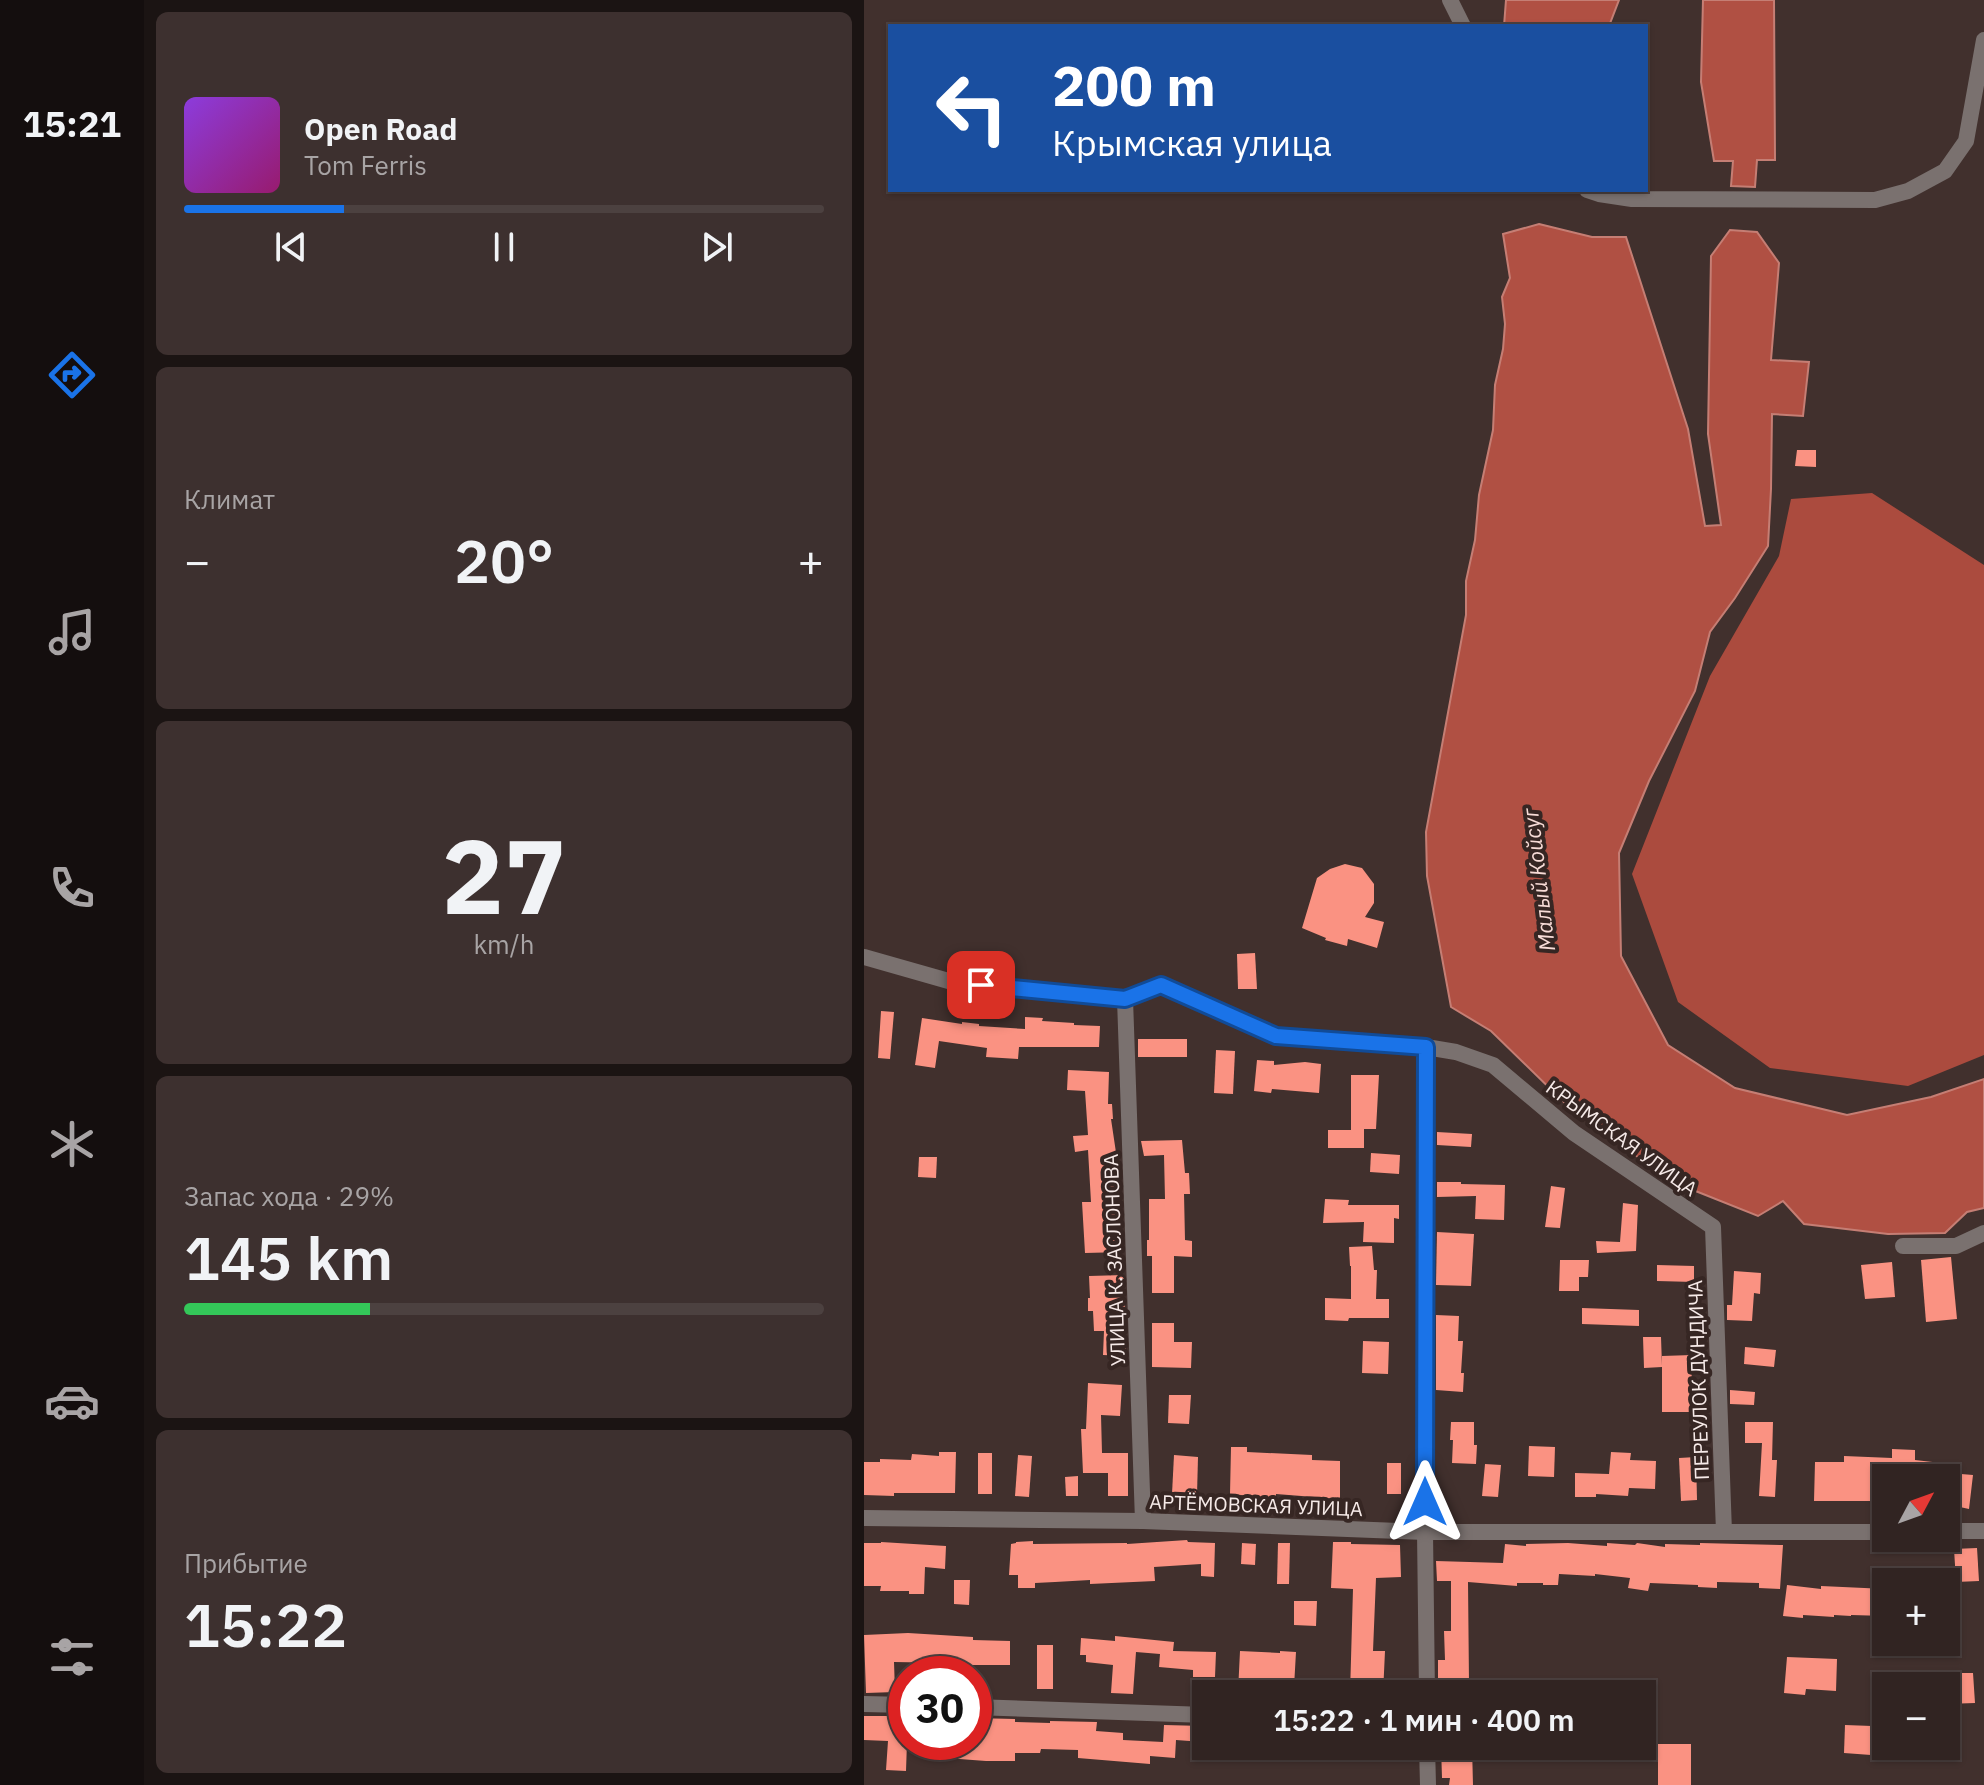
<!DOCTYPE html>
<html lang="ru">
<meta charset="utf-8">
<style>
body{margin:0;font-family:"IBM Plex Sans",sans-serif;background:#3d302f;color:#f1f3f6;height:100vh;display:flex;flex-direction:column;font-size:30px;white-space:nowrap}
*{box-sizing:border-box;margin:0}
p{font-size:26px;color:#a8a4a5}
.icon{flex:none;width:44px;height:44px;fill:none;stroke:currentColor;stroke-width:2;stroke-linecap:round;stroke-linejoin:round}
.map{position:relative;flex:1;overflow:hidden}
.panel{display:flex;flex-direction:column;gap:12px;padding:12px;background:#1b1413;width:720px}
.panel>*{flex:none}
.banner{position:absolute;left:24px;top:24px;width:760px;height:168px;border-radius:0px;box-shadow:0 2px 6px #0004,0 0 0 2px #4c4140;background:#1a4fa0;color:#fff;overflow:hidden}
.needle{width:52px;rotate:49deg}
.buttons{position:absolute;left:1008px;top:1464px;display:grid;gap:16px}
.buttons a{display:grid;place-items:center;width:88px;height:88px;border-radius:0px;background:#312422;box-shadow:0 2px 6px #0004,0 0 0 2px #4c4140;font-size:40px}
.speed{position:absolute;left:24px;top:1656px;display:flex;gap:16px;font-size:40px;font-weight:700;text-align:center}
.speed>*{display:grid;place-content:center;width:104px;height:104px;border-radius:50%;background:#312422;box-shadow:0 2px 6px #0004,0 0 0 2px #4c4140;line-height:1}
.speed .limit{border:12px solid #d22;background:#fff;color:#111}
.pin{position:absolute;display:grid;place-items:center;width:68px;height:68px;color:#fff;margin:-34px;border-radius:16px;box-shadow:0 4px 12px #0006}
.me{position:absolute;width:88px;margin:-44px;rotate:0deg;stroke-linejoin:round;filter:drop-shadow(0 0 6px #0008)}
.turn{display:flex;align-items:center;gap:28px;height:168px;padding:0 32px;font-size:36px}
.turn .icon{width:104px;height:104px;stroke-width:2.5}
.turn b{display:block;font-size:56px;line-height:68px}
.big{font-size:60px;font-weight:600;line-height:1.1}
.panel .tile{flex:1;display:flex;flex-direction:column;justify-content:center;gap:12px;min-width:0;padding:0 28px;border-radius:12px;background:#3d302f}
.panel .dial{align-items:center;gap:0}
.dial b{font-size:104px;line-height:1}
.song{display:flex;align-items:center;gap:24px}
.cover{width:96px;height:96px;border-radius:12px;background:linear-gradient(135deg,hsl(270 70% 55%),hsl(320 70% 35%))}
.played{height:8px;border-radius:4px;background:linear-gradient(90deg,#1a73e8 25%,#4c4140 25%)}
.keys{display:flex;justify-content:space-around;direction:ltr}
.heat{display:flex;justify-content:space-between;align-items:center;font-size:44px;direction:ltr}
.charge{height:12px;border-radius:6px;background:linear-gradient(90deg,#34c759 29%,#4c4140 0)}
.trip{position:absolute;left:328px;top:1680px;width:464px;height:80px;border-radius:0px;background:#312422;box-shadow:0 2px 6px #0004,0 0 0 2px #4c4140;font-weight:600;line-height:80px;text-align:center}
main{display:flex;flex:1;min-height:0}
.tab-bar{display:flex;flex-direction:column;width:144px;justify-content:space-around;align-items:center;background:#140e0e;color:#a8a4a5}
.tab-bar .icon{width:56px;height:56px}
.tab-bar .selected{color:#1a73e8}
.tab-bar b{font-size:36px;color:#f1f3f6}
.map>svg:first-child{display:block}
.forest{fill:#ab4b3e}
.water{fill:#b05043;stroke:#c57e74;stroke-width:2}
.building{fill:#fa9282}
.lines{fill:none;stroke-linecap:round;stroke-linejoin:round}
.minor{stroke:#7a716f;stroke-width:16}
.route-casing{stroke:#114b97;stroke-width:20}
.route{stroke:#1a73e8;stroke-width:14}
.labels{text-anchor:middle;dominant-baseline:central;stroke-width:8;stroke-linejoin:round;paint-order:stroke}
.street-label{font-size:20px;fill:#f6eae8;stroke:#362623}
.water-label{font-size:22px;font-style:italic;fill:#f8dcd7;stroke:#362623}
</style>
<main>
<nav class="tab-bar">
<b>15:21</b>
<svg class="icon selected" aria-label="directions" viewBox="0 0 24 24"><path d="M12 3l9 9-9 9-9-9zM9 14v-3h6M13 9l2 2-2 2"/></svg>
<svg class="icon" aria-label="music" viewBox="0 0 24 24"><path d="M9 18V5l10-2v13"/><circle cx="6" cy="18" r="3"/><circle cx="16" cy="16" r="3"/></svg>
<svg class="icon" aria-label="phone" viewBox="0 0 24 24"><path d="M5 4h4l2 5-3 2q2 4 5 5l2-3 5 2v4C11 20 4 13 5 4z"/></svg>
<svg class="icon" aria-label="climate" viewBox="0 0 24 24"><path d="M12 3v18M4 7l16 10M4 17L20 7"/></svg>
<svg class="icon" aria-label="car" viewBox="0 0 24 24"><path d="M5 17H2v-5l4-1 3-4h7l3 4 3 1v5h-3M9 17h6M6 11h13"/><circle cx="7" cy="17" r="2"/><circle cx="17" cy="17" r="2"/></svg>
<svg class="icon" aria-label="filters" viewBox="0 0 24 24"><path d="M4 7h16M4 17h16"/><circle cx="9" cy="7" r="2"/><circle cx="15" cy="17" r="2"/></svg>
</nav>
<section class="panel">
<div class="tile">
<div class="song"><i class="cover"></i><div><b>Open Road</b><p>Tom Ferris</p></div></div>
<div class="played"></div>
<div class="keys"><svg class="icon" aria-label="previous" viewBox="0 0 24 24"><path d="M18 5L8 12l10 7zM5 5v14"/></svg><svg class="icon" aria-label="pause" viewBox="0 0 24 24"><path d="M8 5v14M16 5v14"/></svg><svg class="icon" aria-label="next" viewBox="0 0 24 24"><path d="M6 5l10 7-10 7zM19 5v14"/></svg></div>
</div>
<div class="tile"><p>Климат</p>
<div class="heat"><a>−</a><b class="big">20°</b><a>+</a></div>
</div>
<div class="tile dial"><b>27</b><p>km/h</p></div>
<div class="tile"><p>Запас хода · 29%</p><b class="big">145 km</b><div class="charge"></div></div>
<div class="tile"><p>Прибытие</p><b class="big">15:22</b></div>
</section>
<div class="map">
<svg width="1120" height="1785" viewBox="0 0 1120 1785">
<rect width="100%" height="100%" fill="#41302d"/>
<polygon class="forest" points="1008,493 1120,565 1120,1055 1044,1086 906,1068 814,1002 768,874 846,676 915,556 927,499"/>
<g class="water">
<polygon points="642,0 755,0 745,26 640,26"/>
<polygon points="839,0 910,0 911,160 893,160 891,187 867,186 869,161 850,161 837,82"/>
<polygon points="675,224 728,237 762,237 824,429 841,526 857,525 844,434 847,256 866,230 893,232 915,263 907,360 945,362 939,416 908,414 907,489 904,546 871,598 846,632 831,691 785,781 755,853 757,956 804,1045 871,1088 983,1115 1067,1097 1120,1079 1120,1208 1103,1212 1081,1233 1024,1234 940,1224 919,1201 894,1216 814,1184 765,1151 708,1110 627,1031 587,1007 563,876 562,832 602,615 602,581 611,540 615,495 629,430 631,385 639,349 641,324 638,297 646,278 639,234"/>
</g>
<g class="building">
<polygon points="933,450 952,450 952,467 931,466"/>
<polygon points="481,864 498,868 510,884 510,903 501,917 520,922 513,948 484,939 483,946 461,940 462,938 438,928 453,878 466,869"/>
<polygon points="391,953 393,989 374,989 373,954"/>
<polygon points="17,1011 30,1012 26,1059 14,1058"/>
<polygon points="161,1017 179,1018 178,1021 210,1023 210,1025 236,1026 235,1047 155,1047 154,1059 122,1057 123,1048 75,1041 71,1068 51,1065 58,1018 98,1024 98,1022 115,1024 115,1026 161,1029"/>
<rect x="274" y="1039" width="49" height="18"/>
<polygon points="352,1050 371,1051 369,1094 350,1093"/>
<polygon points="393,1060 410,1061 410,1065 441,1062 457,1064 455,1093 408,1089 407,1093 390,1091"/>
<polygon points="204,1070 245,1072 244,1104 248,1104 249,1119 247,1119 254,1166 255,1182 252,1182 259,1252 221,1253 218,1202 227,1202 224,1150 211,1152 209,1136 224,1135 221,1091 203,1090"/>
<polygon points="487,1075 515,1075 512,1129 500,1129 500,1148 464,1148 464,1130 487,1130"/>
<polygon points="573,1132 608,1134 607,1147 573,1145"/>
<polygon points="318,1140 321,1173 325,1173 326,1194 320,1194 321,1240 328,1241 328,1257 310,1256 310,1293 288,1293 288,1256 283,1256 283,1240 285,1240 285,1199 301,1199 300,1155 280,1156 277,1141"/>
<polygon points="507,1153 536,1155 535,1174 506,1172"/>
<polygon points="55,1157 73,1157 72,1178 54,1177"/>
<polygon points="573,1182 597,1182 597,1184 641,1185 640,1220 611,1219 612,1196 573,1197"/>
<polygon points="687,1186 701,1188 696,1228 681,1227"/>
<polygon points="461,1199 485,1200 484,1205 535,1205 535,1219 530,1218 530,1243 499,1242 500,1222 459,1223"/>
<polygon points="759,1203 774,1205 772,1251 733,1253 732,1241 756,1242"/>
<polygon points="573,1232 610,1234 607,1286 572,1285"/>
<polygon points="508,1246 510,1270 513,1270 512,1299 525,1299 525,1318 485,1318 484,1321 461,1320 461,1298 487,1299 487,1266 486,1266 485,1247"/>
<polygon points="1087,1257 1093,1319 1062,1322 1057,1260"/>
<polygon points="696,1260 725,1260 724,1277 715,1277 715,1291 695,1291"/>
<polygon points="1028,1262 1031,1297 1001,1299 997,1265"/>
<polygon points="793,1265 830,1266 830,1282 793,1281"/>
<polygon points="870,1271 897,1273 896,1294 890,1293 888,1321 863,1320 863,1305 868,1305"/>
<polygon points="260,1275 262,1356 239,1355 240,1331 230,1331 229,1311 224,1311 224,1298 226,1298 225,1276"/>
<polygon points="718,1308 775,1310 775,1326 718,1324"/>
<polygon points="572,1315 595,1316 594,1341 599,1341 597,1373 600,1373 599,1392 572,1390"/>
<polygon points="288,1323 310,1323 310,1342 328,1342 327,1368 288,1367"/>
<polygon points="779,1337 797,1337 798,1366 798,1356 828,1355 827,1412 798,1412 798,1367 780,1368"/>
<polygon points="499,1341 525,1342 524,1374 498,1373"/>
<polygon points="881,1347 912,1350 910,1367 880,1364"/>
<polygon points="224,1383 258,1385 256,1416 237,1415 238,1453 264,1453 264,1496 244,1496 244,1473 219,1473 217,1429 222,1429"/>
<polygon points="866,1390 891,1392 890,1405 866,1404"/>
<polygon points="305,1395 327,1395 325,1424 304,1423"/>
<polygon points="587,1422 610,1422 610,1445 613,1445 612,1464 588,1463 589,1440 586,1440"/>
<polygon points="881,1422 909,1422 908,1460 913,1460 911,1497 895,1496 898,1443 881,1443"/>
<polygon points="665,1446 691,1447 690,1477 664,1476"/>
<polygon points="367,1447 383,1447 383,1452 448,1455 448,1460 476,1461 476,1499 412,1494 412,1498 366,1494"/>
<polygon points="1028,1449 1051,1450 1051,1460 1086,1464 1085,1473 1109,1475 1105,1509 1082,1504 1082,1478 1019,1478 1018,1501 950,1501 951,1462 980,1462 980,1456 1028,1458"/>
<polygon points="75,1452 92,1452 91,1493 30,1493 30,1496 0,1495 0,1462 16,1462 16,1459 47,1460 48,1454 75,1456"/>
<polygon points="747,1452 767,1453 766,1460 792,1461 791,1489 765,1488 764,1496 732,1494 732,1497 711,1497 711,1473 745,1474"/>
<rect x="114" y="1453" width="14" height="41"/>
<polygon points="154,1455 168,1456 165,1497 151,1496"/>
<polygon points="310,1455 334,1457 333,1495 308,1494"/>
<polygon points="832,1457 833,1500 817,1501 815,1458"/>
<rect x="523" y="1463" width="14" height="31"/>
<polygon points="621,1464 637,1465 634,1497 618,1496"/>
<polygon points="214,1476 214,1496 202,1496 201,1477"/>
<polygon points="323,1540 324,1542 351,1543 350,1577 337,1576 337,1564 290,1567 291,1581 226,1584 226,1580 191,1582 171,1583 171,1588 154,1588 154,1575 145,1575 147,1544 152,1543 152,1542 169,1541 169,1544 263,1543 263,1544"/>
<polygon points="17,1542 82,1546 81,1569 61,1567 60,1594 45,1594 45,1591 16,1591 17,1586 0,1586 0,1543 17,1543"/>
<polygon points="469,1542 487,1542 487,1544 536,1545 537,1577 512,1578 509,1651 521,1651 519,1694 486,1694 489,1589 467,1588"/>
<polygon points="378,1543 392,1544 391,1565 377,1564"/>
<polygon points="414,1543 426,1543 425,1584 413,1584"/>
<polygon points="704,1543 743,1546 743,1543 771,1545 773,1543 801,1547 801,1544 836,1545 836,1543 919,1545 916,1589 895,1588 895,1583 853,1582 853,1588 834,1587 834,1585 786,1583 784,1591 764,1588 766,1578 731,1574 731,1576 695,1574 694,1585 679,1585 679,1583 653,1583 653,1586 604,1582 605,1683 574,1682 574,1660 581,1660 580,1631 587,1631 587,1581 573,1581 572,1561 639,1563 641,1544 662,1546 662,1544"/>
<polygon points="1113,1548 1115,1581 1092,1582 1090,1549"/>
<polygon points="90,1580 106,1580 105,1605 90,1604"/>
<polygon points="923,1585 957,1589 957,1586 1022,1589 1022,1616 987,1615 987,1616 970,1615 970,1617 939,1615 939,1618 919,1616"/>
<polygon points="430,1601 453,1601 452,1626 430,1625"/>
<polygon points="44,1633 109,1637 109,1640 146,1641 146,1665 109,1665 108,1674 89,1674 89,1663 30,1662 31,1692 2,1693 0,1635"/>
<polygon points="251,1636 310,1642 309,1651 352,1652 351,1677 329,1677 329,1670 295,1667 296,1654 272,1652 269,1694 247,1693 249,1665 222,1662 222,1655 216,1655 217,1638 251,1641"/>
<rect x="173" y="1645" width="16" height="44"/>
<polygon points="376,1651 416,1653 416,1651 432,1652 430,1687 395,1685 394,1693 374,1692"/>
<polygon points="923,1657 973,1659 972,1691 942,1689 941,1695 920,1693"/>
<polygon points="1095,1673 1109,1673 1111,1703 1082,1704 1082,1689 1096,1688"/>
<polygon points="0,1716 42,1716 42,1742 43,1742 42,1771 22,1770 24,1741 0,1740"/>
<polygon points="110,1718 151,1719 151,1722 186,1723 186,1721 233,1722 232,1731 259,1733 259,1740 299,1742 300,1725 340,1726 339,1742 312,1740 311,1758 286,1756 286,1764 214,1758 214,1750 177,1749 176,1753 151,1753 151,1761 122,1761 82,1758 83,1742 110,1742"/>
<polygon points="981,1725 1008,1726 1007,1755 980,1753"/>
<rect x="794" y="1744" width="33" height="41"/>
<polygon points="471,1746 490,1746 489,1761 470,1761"/>
<polygon points="577,1746 608,1746 609,1785 585,1785 586,1778 578,1778"/>
<polygon points="725,1746 747,1746 746,1758 725,1757"/>
</g>
<g class="lines">
<g class="minor">
<polyline points="586,0 599,26"/>
<polyline points="723,190 735,194 768,199 1011,200 1044,191 1081,171 1102,141 1120,40"/>
<polyline points="0,957 88,982 261,999 297,985 412,1036 562,1047 592,1052 629,1065 710,1133 849,1227 860,1532"/>
<polyline points="261,999 279,1521"/>
<polyline points="562,1047 561,1532 563,1694"/>
<polyline points="1039,1246 1092,1246 1120,1233"/>
<polyline points="0,1518 279,1521 561,1532 1022,1532"/>
<polyline points="1082,1531 1120,1531"/>
<polyline points="0,1704 42,1705"/>
<polyline points="110,1707 342,1715"/>
<polyline points="563,1746 564,1785"/>
</g>
</g>
<g class="lines">
<defs>
<polyline id="route" points="117,985 261,999 297,985 412,1036 562,1047 561,1502"/>
</defs>
<use href="#route" class="route-casing"/>
<use href="#route" class="route"/>
</g>
<g class="labels">
<g class="street-label">
<text transform="translate(758 1138) rotate(36)">КРЫМСКАЯ УЛИЦА</text>
<text transform="translate(250 1260) rotate(-92)">УЛИЦА К. ЗАСЛОНОВА</text>
<text transform="translate(834 1380) rotate(-92)">ПЕРЕУЛОК ДУНДИЧА</text>
<text transform="translate(392 1505) rotate(2)">АРТЁМОВСКАЯ УЛИЦА</text>
</g>
<g class="water-label">
<text transform="translate(674 880) rotate(-97)">Малый Койсуг</text>
</g>
</g>
</svg>
<div class="buttons">
<a><svg class="needle" viewBox="-14 -14 28 28"><path d="M0-13l5 13h-10z" fill="#e53935"/><path d="M0 13l5-13h-10z" fill="#a8a4a5"/></svg></a>
<a>+</a>
<a>−</a>
</div>
<div class="speed"><div class="limit">30</div></div>
<div class="pin" style="left:117px;top:985px;background:#d93025"><svg class="icon" aria-label="arrive" viewBox="0 0 24 24"><path d="M6 21V4h12l-3 4 3 4H6"/></svg></div>
<svg class="me" style="left:561px;top:1502px" viewBox="-20 -20 40 40"><path d="M0-17L14 15 0 8-14 15z" fill="#1a73e8" stroke="#fff" stroke-width="4"/></svg>
<div class="trip">15:22 · 1 мин · 400 m</div>
<div class="banner">
<div class="turn"><svg class="icon" aria-label="left" viewBox="0 0 24 24"><path d="M17 20v-9H6M10 6l-5 5 5 5"/></svg><div><b>200 m</b>Крымская улица</div></div>
</div>
</div>
</main>
